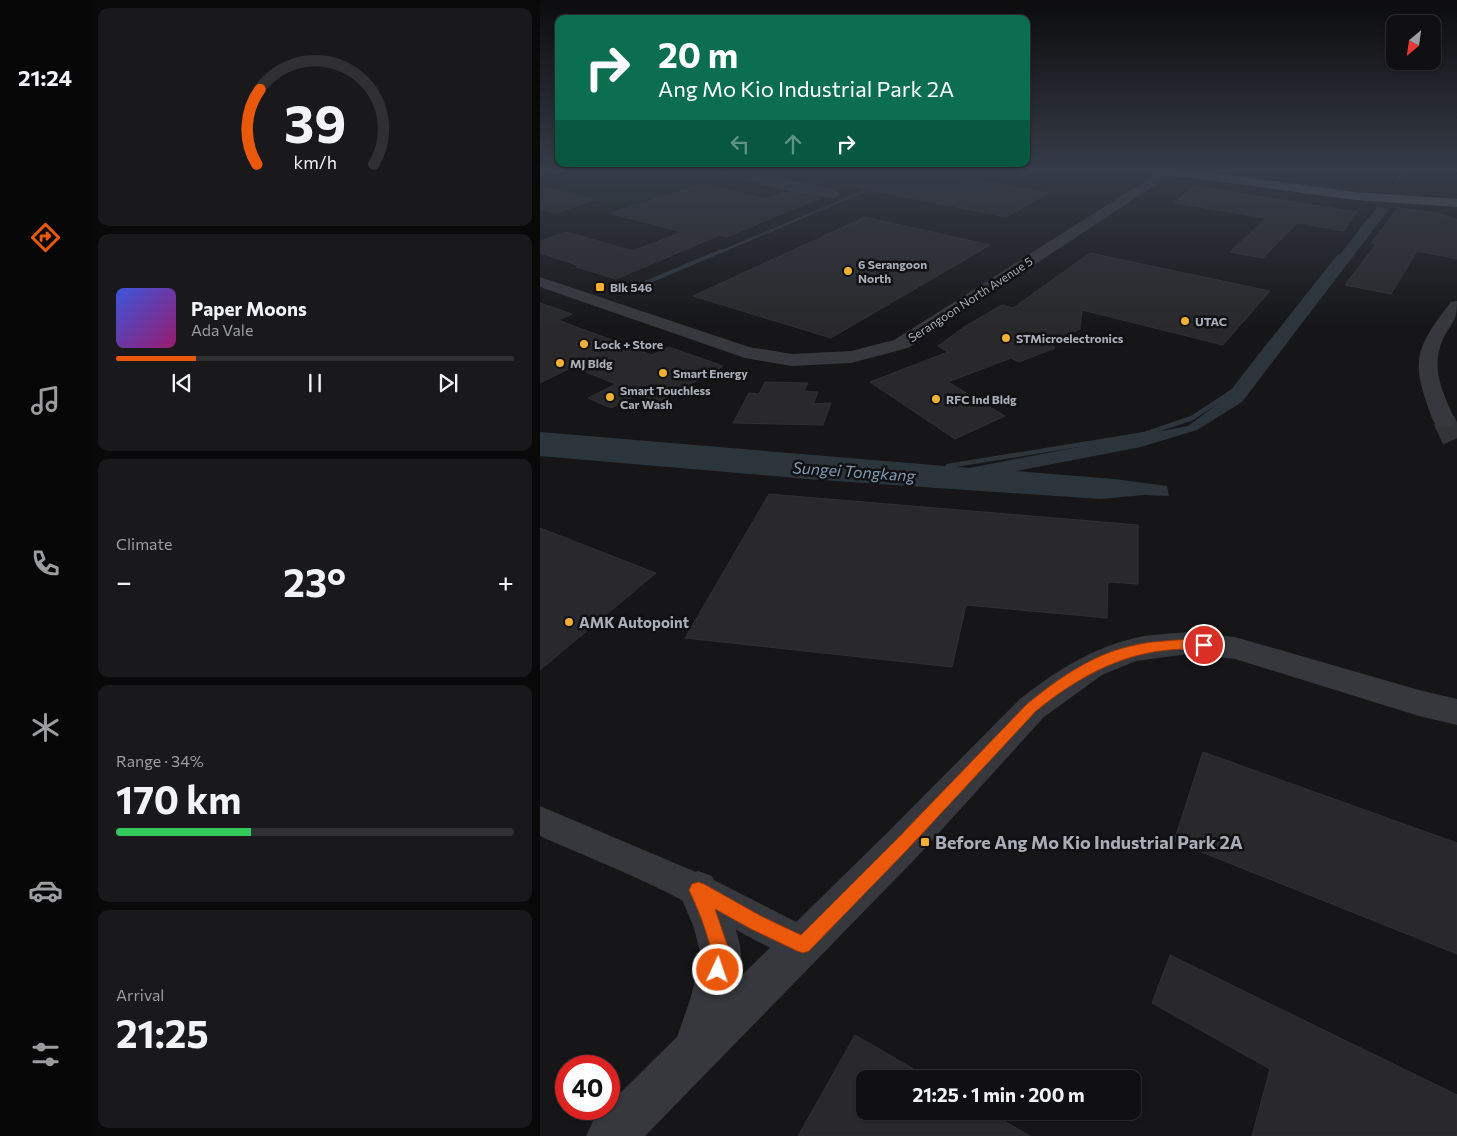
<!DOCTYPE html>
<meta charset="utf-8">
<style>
body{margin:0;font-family:Commissioner,sans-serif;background:#19191b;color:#f1f3f6;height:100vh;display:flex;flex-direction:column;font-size:19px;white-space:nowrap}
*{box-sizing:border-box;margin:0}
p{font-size:16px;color:#9c9d9f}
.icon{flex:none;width:28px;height:28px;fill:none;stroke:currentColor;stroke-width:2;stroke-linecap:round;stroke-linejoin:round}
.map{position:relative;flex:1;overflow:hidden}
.panel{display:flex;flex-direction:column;gap:8px;padding:8px;background:#09090a;width:450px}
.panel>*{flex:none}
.hud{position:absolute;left:15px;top:15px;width:475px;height:152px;border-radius:10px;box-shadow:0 1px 4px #0004,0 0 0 1px #303032;background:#0b6e4f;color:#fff;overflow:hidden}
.needle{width:32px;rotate:209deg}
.controls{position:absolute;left:846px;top:15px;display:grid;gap:10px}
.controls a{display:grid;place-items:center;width:55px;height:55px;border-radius:10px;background:#101012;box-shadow:0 1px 4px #0004,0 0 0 1px #303032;font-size:25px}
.speed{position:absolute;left:15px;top:1055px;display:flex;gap:10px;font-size:25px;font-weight:700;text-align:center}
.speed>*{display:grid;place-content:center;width:65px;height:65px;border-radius:50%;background:#101012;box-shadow:0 1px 4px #0004,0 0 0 1px #303032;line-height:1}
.speed .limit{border:8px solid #d22;background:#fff;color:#111}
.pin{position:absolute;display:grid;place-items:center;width:42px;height:42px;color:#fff;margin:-21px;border:2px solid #fff;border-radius:50%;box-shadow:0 1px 5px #0007}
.me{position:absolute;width:55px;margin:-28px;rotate:3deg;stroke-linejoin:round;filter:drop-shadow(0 0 4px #0008)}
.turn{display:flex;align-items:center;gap:18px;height:105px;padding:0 20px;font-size:22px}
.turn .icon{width:65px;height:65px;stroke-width:2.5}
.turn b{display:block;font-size:35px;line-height:42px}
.lanes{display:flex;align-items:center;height:48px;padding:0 20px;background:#0003;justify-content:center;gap:25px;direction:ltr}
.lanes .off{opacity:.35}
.big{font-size:38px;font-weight:700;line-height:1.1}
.panel .card{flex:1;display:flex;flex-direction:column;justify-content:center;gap:8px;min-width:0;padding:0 18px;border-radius:10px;background:#19191b}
.panel .dial{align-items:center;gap:0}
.dial svg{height:130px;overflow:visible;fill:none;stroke:#303032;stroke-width:7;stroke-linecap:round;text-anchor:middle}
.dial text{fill:#f1f3f6;stroke:none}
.song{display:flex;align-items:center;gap:15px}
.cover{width:60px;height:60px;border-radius:8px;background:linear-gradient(135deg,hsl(230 70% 55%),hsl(320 70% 35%))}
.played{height:5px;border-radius:2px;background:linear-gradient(90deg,#ea580c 20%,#303032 20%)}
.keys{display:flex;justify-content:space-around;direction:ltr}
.heat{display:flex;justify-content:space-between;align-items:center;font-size:28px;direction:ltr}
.charge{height:8px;border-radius:4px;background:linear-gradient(90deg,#34c759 34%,#303032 0)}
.trip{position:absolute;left:316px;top:1070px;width:285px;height:50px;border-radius:10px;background:#101012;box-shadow:0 1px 4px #0004,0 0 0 1px #303032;font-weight:700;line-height:50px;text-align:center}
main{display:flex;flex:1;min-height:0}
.dock{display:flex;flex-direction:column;width:90px;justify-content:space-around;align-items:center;background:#060607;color:#9c9d9f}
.dock .icon{width:35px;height:35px}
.dock .on{color:#ea580c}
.dock b{font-size:22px;color:#f1f3f6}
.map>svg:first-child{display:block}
.green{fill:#1c231d}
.water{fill:#2c353c}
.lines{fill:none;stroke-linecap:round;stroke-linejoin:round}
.stream-far2{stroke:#2c353c;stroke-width:2.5}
.stream-far1{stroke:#2c353c;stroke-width:4}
.stream{stroke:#2c353c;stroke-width:4.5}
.building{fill:#29292c;stroke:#303034}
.tertiary-tunnel{stroke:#333438;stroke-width:22;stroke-dasharray:22 11;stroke-linecap:butt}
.minor{fill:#37383d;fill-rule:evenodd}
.tertiary{fill:#37383d;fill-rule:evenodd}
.trunk{fill:#5b5e65;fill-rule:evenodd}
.route{fill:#ea580c;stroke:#983908}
.poi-dot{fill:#f2b134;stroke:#111113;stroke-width:2}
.labels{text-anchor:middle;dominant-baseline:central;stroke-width:5;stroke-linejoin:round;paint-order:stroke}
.far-poi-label{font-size:12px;font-weight:bold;fill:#a8adb8;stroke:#111113;text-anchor:start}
.far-street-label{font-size:12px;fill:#a8adb8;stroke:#111113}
.poi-label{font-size:15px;font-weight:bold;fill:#a8adb8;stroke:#111113;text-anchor:start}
.water-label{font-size:16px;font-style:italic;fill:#7f9bb3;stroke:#111113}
.near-poi-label{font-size:18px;font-weight:bold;fill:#a8adb8;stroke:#111113;text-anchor:start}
</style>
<main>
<nav class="dock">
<b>21:24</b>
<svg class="icon on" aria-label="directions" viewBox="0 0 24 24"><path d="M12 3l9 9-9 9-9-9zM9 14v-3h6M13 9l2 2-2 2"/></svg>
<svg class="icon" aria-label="music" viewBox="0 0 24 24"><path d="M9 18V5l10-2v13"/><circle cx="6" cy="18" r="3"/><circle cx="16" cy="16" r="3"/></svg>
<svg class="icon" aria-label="phone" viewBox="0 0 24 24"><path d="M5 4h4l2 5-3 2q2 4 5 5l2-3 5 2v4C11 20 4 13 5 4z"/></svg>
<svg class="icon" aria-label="climate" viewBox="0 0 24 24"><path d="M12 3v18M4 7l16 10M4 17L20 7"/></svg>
<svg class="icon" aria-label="car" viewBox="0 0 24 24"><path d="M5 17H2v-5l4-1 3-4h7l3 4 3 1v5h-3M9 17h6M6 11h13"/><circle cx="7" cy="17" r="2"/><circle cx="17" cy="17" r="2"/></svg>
<svg class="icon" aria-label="filters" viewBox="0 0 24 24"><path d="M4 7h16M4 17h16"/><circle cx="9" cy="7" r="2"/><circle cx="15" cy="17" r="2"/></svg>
</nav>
<section class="panel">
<div class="card dial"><svg viewBox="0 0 100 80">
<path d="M14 69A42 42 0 1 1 86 69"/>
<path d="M14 69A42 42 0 0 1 16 23" stroke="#ea580c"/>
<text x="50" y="56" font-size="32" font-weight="700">39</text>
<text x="50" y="72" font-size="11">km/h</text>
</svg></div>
<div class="card">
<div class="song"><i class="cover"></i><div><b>Paper Moons</b><p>Ada Vale</p></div></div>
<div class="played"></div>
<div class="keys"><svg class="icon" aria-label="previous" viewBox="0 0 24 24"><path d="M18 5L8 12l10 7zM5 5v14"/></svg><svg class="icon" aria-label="pause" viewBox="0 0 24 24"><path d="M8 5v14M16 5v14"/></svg><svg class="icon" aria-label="next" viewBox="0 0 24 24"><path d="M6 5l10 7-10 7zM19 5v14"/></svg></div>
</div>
<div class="card"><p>Climate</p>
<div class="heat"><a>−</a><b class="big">23°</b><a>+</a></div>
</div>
<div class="card"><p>Range · 34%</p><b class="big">170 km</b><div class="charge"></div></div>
<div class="card"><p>Arrival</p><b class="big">21:25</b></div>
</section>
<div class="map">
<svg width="917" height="1136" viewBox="0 0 917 1136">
<rect width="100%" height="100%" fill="#161618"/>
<polygon class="green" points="152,169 166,169 183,173 84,208 25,192 35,176 78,174 76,179 135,175"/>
<polygon class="water" points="837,207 849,209 702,402 657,430 601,447 476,471 574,479 627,486 629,496 604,495 560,499 267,479 0,456 0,432 429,468 648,426 692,393"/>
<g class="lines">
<g class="stream-far2">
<polyline points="856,182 865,169"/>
<polyline points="178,253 334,187"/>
</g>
<g class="stream-far1">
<polyline points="84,292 181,251"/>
<polyline points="719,357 799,256"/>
</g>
<polyline class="stream" points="408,466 605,434 652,418 693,391 720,356"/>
</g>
<g class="building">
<polygon points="302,169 376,169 508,193 466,217 310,186 299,190 296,187 270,182"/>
<polygon points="161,184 226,199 244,192 280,198 187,237 180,235 76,279 36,267 40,266 0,253 0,241 26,232 93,251 142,232 70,213"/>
<polygon points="0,186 54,200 15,213 0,209"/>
<polygon points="654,186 817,212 804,231 757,223 723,258 690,252 726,218 634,203"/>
<polygon points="858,208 899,213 917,220 917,259 877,251 851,294 805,285 836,244 831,243"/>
<polygon points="325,217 450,245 291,338 153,296"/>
<polygon points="550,253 730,291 683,345 542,310 540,329 510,344 515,348 479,362 471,358 408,382 465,416 415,439 330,382 408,352 398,346 424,327 462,305 473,308"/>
<polygon points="0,303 32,314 18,320 112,355 129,347 183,366 118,402 98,394 71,408 48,398 76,384 33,367 0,383"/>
<polygon points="225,382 268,383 264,391 278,392 273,404 291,403 283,425 193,423 209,393 219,394"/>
<polygon points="229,494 598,525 598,584 568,582 567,618 426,605 412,667 145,638"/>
<polygon points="0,528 116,573 0,670"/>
<polygon points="663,752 917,843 917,954 634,841"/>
<polygon points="630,955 917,1095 917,1136 712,1136 730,1069 612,1003"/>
<polygon points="315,1035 391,1079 325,1079 325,1111 447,1111 490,1136 258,1136"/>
</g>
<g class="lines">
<polyline class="tertiary-tunnel" points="904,420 917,449"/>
<g class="minor">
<polygon points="159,169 200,169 296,189 300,195 294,198 256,193"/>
<path d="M0 806 170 878 276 932 281 945 276 958 263 963C222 946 186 923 147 903 100 877 49 858 0 836Z"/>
</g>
<g class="tertiary">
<polygon points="642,170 646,171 648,174 646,177 623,180 368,348 311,363 252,366 205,358 0,287 0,277 209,347 252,354 311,351 354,340 616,174"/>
<path d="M917 301C917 323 912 321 903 339 890 368 903 393 915 420L912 425 904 427 896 425 893 420C871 362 873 351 911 302Z"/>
<path d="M648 632 695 637 879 690 917 699V725L879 716 695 659 648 654 596 661 562 675 504 717 376 858 105 1136H46L54 1119 64 1109H69V1104L137 1037 150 1000 157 973 160 952 154 928 138 890 144 876 158 871 172 876C187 908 207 941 200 977L348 832 480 699C513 673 550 649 591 639 609 634 629 634 648 632Z"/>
</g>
<polygon class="trunk" points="610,169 645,169 816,192 917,199 917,207 816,200 616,173"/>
</g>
<linearGradient id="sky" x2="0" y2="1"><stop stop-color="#0c0c0d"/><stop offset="0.52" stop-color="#363c48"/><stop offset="1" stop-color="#363c48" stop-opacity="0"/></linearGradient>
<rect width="917" height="328" fill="url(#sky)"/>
<path class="route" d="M648 639 664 640 670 645 664 650C599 644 545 671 496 711L367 850 269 951 263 953 257 951 209 928 175 909 190 953 184 977 178 979 171 977C167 967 173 959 171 950 166 929 158 909 149 890L152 884 158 882 164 884 221 916 261 935 356 840 487 704C516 680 553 654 591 646 609 641 630 641 648 639Z"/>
<g class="poi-dot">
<circle cx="308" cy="271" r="5"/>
<rect x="55" y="282" width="10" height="10" rx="2.5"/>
<circle cx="645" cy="321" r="5"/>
<circle cx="466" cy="338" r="5"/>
<circle cx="44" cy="344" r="5"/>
<circle cx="20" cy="363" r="5"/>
<circle cx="123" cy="373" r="5"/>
<circle cx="70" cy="397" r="5"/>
<circle cx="396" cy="399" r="5"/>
<circle cx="29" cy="622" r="5"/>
<rect x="380" y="837" width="10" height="10" rx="2.5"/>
</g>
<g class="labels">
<g class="far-poi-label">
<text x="318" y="264">6 Serangoon<tspan x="318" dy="14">North</tspan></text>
<text x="70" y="287">Blk 546</text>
<text x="655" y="321">UTAC</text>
<text x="476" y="338">STMicroelectronics</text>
<text x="54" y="344">Lock + Store</text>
<text x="30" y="363">MJ Bldg</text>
<text x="133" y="373">Smart Energy</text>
<text x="80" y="390">Smart Touchless<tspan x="80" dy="14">Car Wash</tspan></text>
<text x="406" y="399">RFC Ind Bldg</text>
</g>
<g class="far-street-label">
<text transform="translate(430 299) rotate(-33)">Serangoon North Avenue 5</text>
</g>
<g class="poi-label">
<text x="39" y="622">AMK Autopoint</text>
</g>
<g class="water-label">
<text transform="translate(314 471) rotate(4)">Sungei Tongkang</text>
</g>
<g class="near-poi-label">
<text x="395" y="842">Before Ang Mo Kio Industrial Park 2A</text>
</g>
</g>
</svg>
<div class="controls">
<a><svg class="needle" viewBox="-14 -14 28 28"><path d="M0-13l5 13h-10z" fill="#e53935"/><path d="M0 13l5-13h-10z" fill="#9c9d9f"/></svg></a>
</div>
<div class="speed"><div class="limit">40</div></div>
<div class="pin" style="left:664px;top:645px;background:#d93025"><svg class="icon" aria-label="arrive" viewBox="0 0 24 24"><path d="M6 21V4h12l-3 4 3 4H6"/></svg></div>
<svg class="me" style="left:178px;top:970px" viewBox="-20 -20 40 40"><circle r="17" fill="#ea580c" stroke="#fff" stroke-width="3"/><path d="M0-11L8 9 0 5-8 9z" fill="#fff"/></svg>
<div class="trip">21:25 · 1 min · 200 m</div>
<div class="hud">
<div class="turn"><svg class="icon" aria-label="right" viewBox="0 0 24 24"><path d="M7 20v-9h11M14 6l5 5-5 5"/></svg><div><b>20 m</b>Ang Mo Kio Industrial Park 2A</div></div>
<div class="lanes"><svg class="icon off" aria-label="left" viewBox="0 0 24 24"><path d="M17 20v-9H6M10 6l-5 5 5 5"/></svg><svg class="icon off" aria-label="ahead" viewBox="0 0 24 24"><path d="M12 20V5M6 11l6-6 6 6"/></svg><svg class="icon" aria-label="right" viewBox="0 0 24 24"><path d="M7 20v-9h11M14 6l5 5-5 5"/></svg></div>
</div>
</div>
</main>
